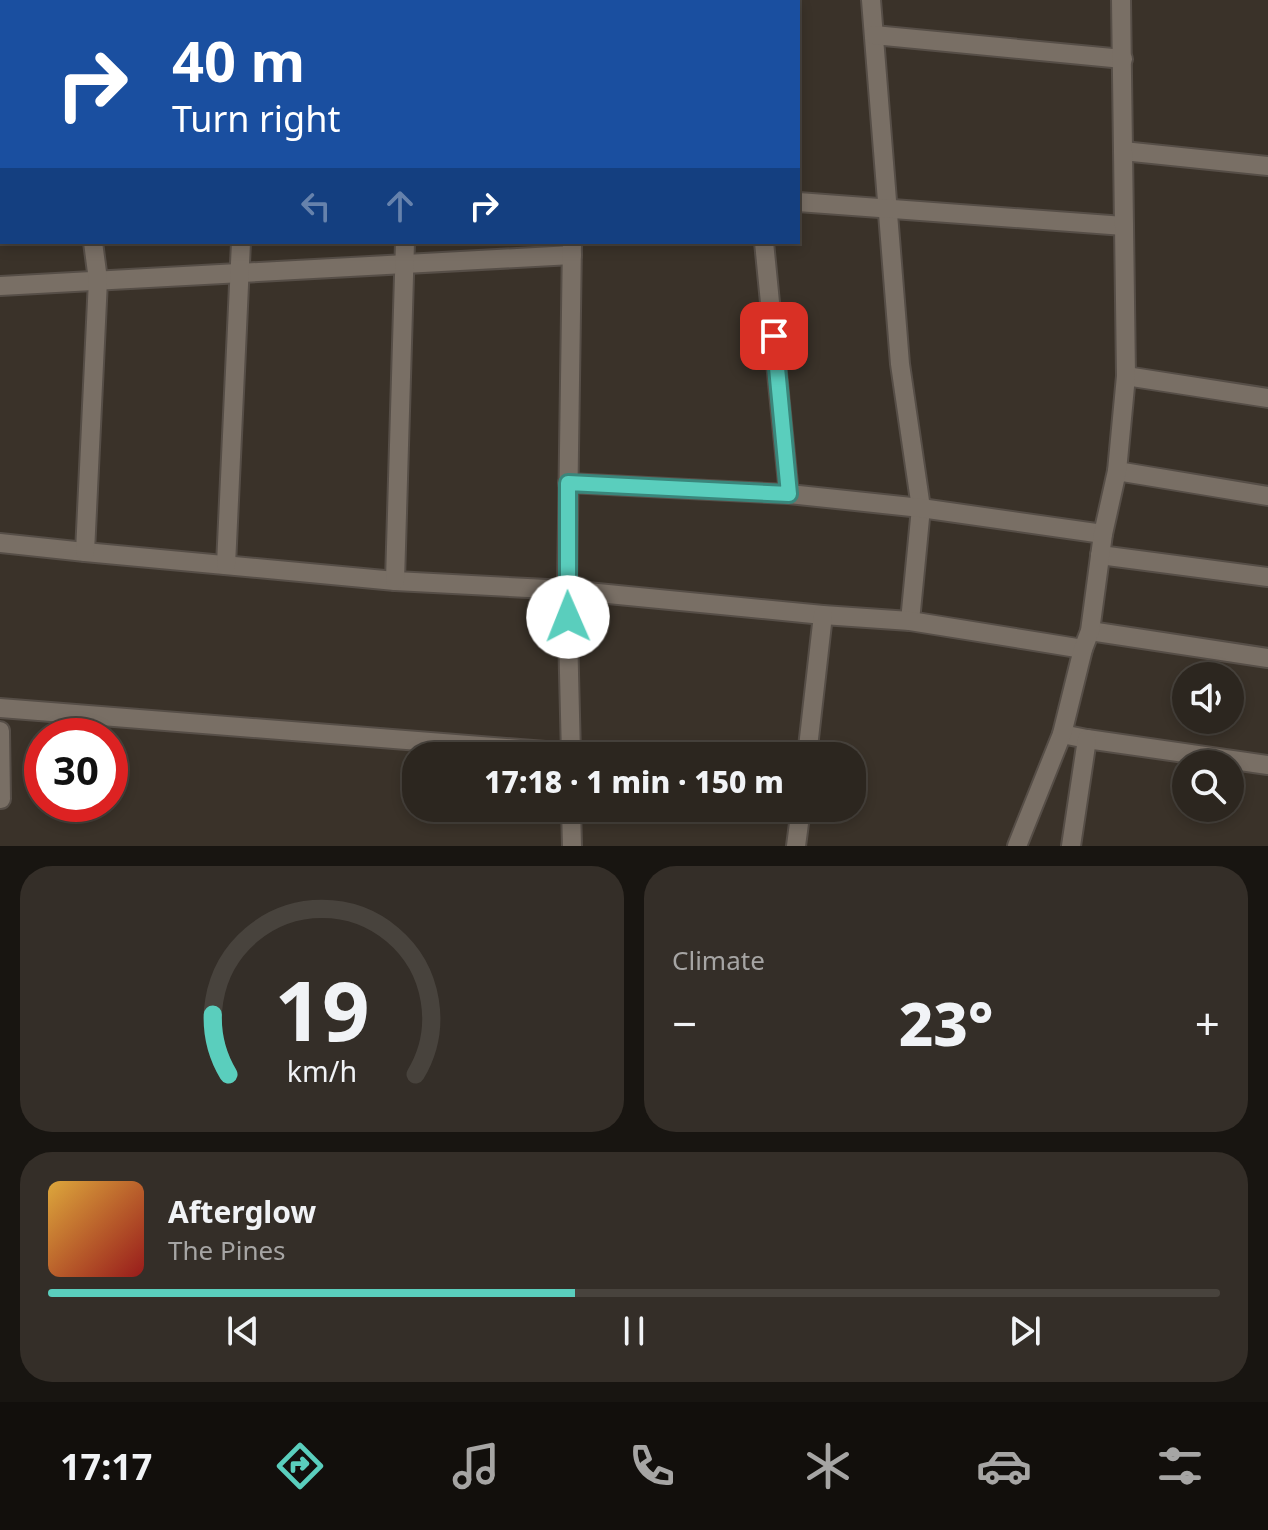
<!DOCTYPE html>
<meta charset="utf-8">
<style>
body{margin:0;font-family:"Noto Sans",sans-serif;background:#342e28;color:#f1f3f6;height:100vh;display:flex;flex-direction:column;font-size:30px;white-space:nowrap}
*{box-sizing:border-box;margin:0}
p{font-size:26px;color:#a6a5a4}
.icon{flex:none;width:44px;height:44px;fill:none;stroke:currentColor;stroke-width:2;stroke-linecap:round;stroke-linejoin:round}
.map{position:relative;height:846px;overflow:hidden}
.side{display:flex;flex-direction:column;gap:20px;padding:20px;background:#181511;flex:1}
.side>*{flex:none}
.guide{position:absolute;left:0px;top:0px;width:800px;height:244px;box-shadow:0 4px 12px #0003,0 0 0 2px #48433d;background:#1a4fa0;color:#fff;overflow:hidden}
.tools{position:absolute;left:1172px;top:662px;display:grid;gap:16px}
.tools a{display:grid;place-items:center;width:72px;height:72px;border-radius:50%;background:#2c261f;box-shadow:0 4px 12px #0003,0 0 0 2px #48433d;font-size:40px}
.speed{position:absolute;left:24px;top:718px;display:flex;gap:16px;font-size:40px;font-weight:700;text-align:center}
.speed>*{display:grid;place-content:center;width:104px;height:104px;border-radius:50%;background:#2c261f;box-shadow:0 4px 12px #0003,0 0 0 2px #48433d;line-height:1}
.speed .limit{border:12px solid #d22;background:#fff;color:#111}
.pin{position:absolute;display:grid;place-items:center;width:68px;height:68px;color:#fff;margin:-34px;border-radius:16px;box-shadow:0 4px 12px #0006}
.me{position:absolute;width:88px;margin:-44px;rotate:359deg;stroke-linejoin:round;filter:drop-shadow(0 0 6px #0008)}
.turn{display:flex;align-items:center;gap:28px;height:168px;padding:0 40px;font-size:36px}
.turn .icon{width:104px;height:104px;stroke-width:2.5}
.turn b{display:block;font-size:56px;line-height:68px}
.lanes{display:flex;align-items:center;height:76px;padding:0 40px;background:#0003;justify-content:center;gap:40px;direction:ltr}
.lanes .off{opacity:.35}
.big{font-size:60px;font-weight:800;line-height:1.1}
.side .card{flex:1;display:flex;flex-direction:column;justify-content:center;gap:12px;min-width:0;padding:0 28px;border-radius:32px;background:#342e28}
.side .dial{align-items:center;gap:0}
.dial svg{height:208px;overflow:visible;fill:none;stroke:#48433d;stroke-width:7;stroke-linecap:round;text-anchor:middle}
.dial text{fill:#f1f3f6;stroke:none}
.song{display:flex;align-items:center;gap:24px}
.cover{width:96px;height:96px;border-radius:12px;background:linear-gradient(135deg,hsl(40 70% 55%),hsl(0 70% 35%))}
.played{height:8px;border-radius:4px;background:linear-gradient(90deg,#5acebd 45%,#48433d 45%)}
.keys{display:flex;justify-content:space-around;direction:ltr}
.heat{display:flex;justify-content:space-between;align-items:center;font-size:44px;direction:ltr}
.side .tiles{flex:1;display:grid;gap:20px;grid-template-columns:1fr 1fr}
.card:last-child{grid-column:span 2}
.trip{position:absolute;left:402px;top:742px;width:464px;height:80px;border-radius:32px;background:#2c261f;box-shadow:0 4px 12px #0003,0 0 0 2px #48433d;font-weight:800;line-height:80px;text-align:center}
.tab-bar{display:flex;height:128px;justify-content:space-around;align-items:center;background:#120f0c;color:#a6a5a4}
.tab-bar .icon{width:56px;height:56px}
.tab-bar .current{color:#5acebd}
.tab-bar b{font-size:36px;color:#f1f3f6}
.map>svg:first-child{display:block}
.lines{fill:none;stroke-linecap:round;stroke-linejoin:round}
.minor-casing{stroke:#564e47;stroke-width:22}
.minor{stroke:#796f65;stroke-width:18}
.route-casing{stroke:#3a867b;stroke-width:20}
.route{stroke:#5acebd;stroke-width:14}
</style>
<div class="map">
<svg width="1268" height="846" viewBox="0 0 1268 846">
<rect width="100%" height="100%" fill="#3a3229"/>
<g class="lines">
<defs>
<g id="minor">
<polyline points="738,0 738,2"/>
<polyline points="871,0 900,364 921,508 910,621"/>
<polyline points="252,2 252,0"/>
<polyline points="413,2 413,0"/>
<polyline points="581,2 581,0"/>
<polyline points="874,35 1123,59"/>
<polyline points="0,92 2,92"/>
<polyline points="1123,151 1268,166"/>
<polyline points="798,202 1124,226"/>
<polyline points="764,242 789,494"/>
<polyline points="0,286 572,255"/>
<polyline points="1126,376 1268,398"/>
<polyline points="1117,471 1268,496"/>
<polyline points="568,483 789,494 921,508 1103,534"/>
<polyline points="0,543 85,552 395,581 567,590 823,615 910,621 1083,649"/>
<polyline points="85,552 98,280 93,242"/>
<polyline points="1100,555 1268,577"/>
<polyline points="226,565 241,242"/>
<polyline points="395,581 405,242"/>
<polyline points="1090,631 1268,658"/>
<polyline points="0,708 571,753"/>
<polyline points="0,731 1,799"/>
<polyline points="1062,734 1087,739 1268,765"/>
<polyline points="571,756 567,590 572,242"/>
<polyline points="807,756 823,615"/>
<polyline points="571,808 572,846"/>
<polyline points="796,846 801,808"/>
<polyline points="1017,846 1062,734 1083,649 1090,631 1103,534 1117,471 1126,376 1121,0"/>
<polyline points="1071,846 1087,739"/>
</g>
</defs>
<use href="#minor" class="minor-casing"/>
<use href="#minor" class="minor"/>
</g>
<g class="lines">
<defs>
<polyline id="route" points="568,617 568,483 789,494 774,336"/>
</defs>
<use href="#route" class="route-casing"/>
<use href="#route" class="route"/>
</g>
</svg>
<div class="tools">
<a><svg class="icon" aria-label="sound" viewBox="0 0 24 24"><path d="M4 9h4l5-4v14l-5-4H4zM17 9q2 3 0 6"/></svg></a>
<a><svg class="icon" aria-label="search" viewBox="0 0 24 24"><circle cx="10" cy="10" r="6"/><path d="M15 15l6 6"/></svg></a>
</div>
<div class="speed"><div class="limit">30</div></div>
<div class="pin" style="left:774px;top:336px;background:#d93025"><svg class="icon" aria-label="arrive" viewBox="0 0 24 24"><path d="M6 21V4h12l-3 4 3 4H6"/></svg></div>
<svg class="me" style="left:568px;top:617px" viewBox="-20 -20 40 40"><circle r="19" fill="#fff"/><path d="M0-13L10 11 0 6-10 11z" fill="#5acebd"/></svg>
<div class="trip">17:18 · 1 min · 150 m</div>
<div class="guide">
<div class="turn"><svg class="icon" aria-label="right" viewBox="0 0 24 24"><path d="M7 20v-9h11M14 6l5 5-5 5"/></svg><div><b>40 m</b>Turn right</div></div>
<div class="lanes"><svg class="icon off" aria-label="left" viewBox="0 0 24 24"><path d="M17 20v-9H6M10 6l-5 5 5 5"/></svg><svg class="icon off" aria-label="ahead" viewBox="0 0 24 24"><path d="M12 20V5M6 11l6-6 6 6"/></svg><svg class="icon" aria-label="right" viewBox="0 0 24 24"><path d="M7 20v-9h11M14 6l5 5-5 5"/></svg></div>
</div>
</div>
<section class="side">
<div class="tiles">
<div class="card dial"><svg viewBox="0 0 100 80">
<path d="M14 69A42 42 0 1 1 86 69"/>
<path d="M14 69A42 42 0 0 1 8 46" stroke="#5acebd"/>
<text x="50" y="56" font-size="32" font-weight="700">19</text>
<text x="50" y="72" font-size="11">km/h</text>
</svg></div>
<div class="card"><p>Climate</p>
<div class="heat"><a>−</a><b class="big">23°</b><a>+</a></div>
</div>
<div class="card">
<div class="song"><i class="cover"></i><div><b>Afterglow</b><p>The Pines</p></div></div>
<div class="played"></div>
<div class="keys"><svg class="icon" aria-label="previous" viewBox="0 0 24 24"><path d="M18 5L8 12l10 7zM5 5v14"/></svg><svg class="icon" aria-label="pause" viewBox="0 0 24 24"><path d="M8 5v14M16 5v14"/></svg><svg class="icon" aria-label="next" viewBox="0 0 24 24"><path d="M6 5l10 7-10 7zM19 5v14"/></svg></div>
</div>
</div>
</section>
<nav class="tab-bar">
<b>17:17</b>
<svg class="icon current" aria-label="directions" viewBox="0 0 24 24"><path d="M12 3l9 9-9 9-9-9zM9 14v-3h6M13 9l2 2-2 2"/></svg>
<svg class="icon" aria-label="music" viewBox="0 0 24 24"><path d="M9 18V5l10-2v13"/><circle cx="6" cy="18" r="3"/><circle cx="16" cy="16" r="3"/></svg>
<svg class="icon" aria-label="phone" viewBox="0 0 24 24"><path d="M5 4h4l2 5-3 2q2 4 5 5l2-3 5 2v4C11 20 4 13 5 4z"/></svg>
<svg class="icon" aria-label="climate" viewBox="0 0 24 24"><path d="M12 3v18M4 7l16 10M4 17L20 7"/></svg>
<svg class="icon" aria-label="car" viewBox="0 0 24 24"><path d="M5 17H2v-5l4-1 3-4h7l3 4 3 1v5h-3M9 17h6M6 11h13"/><circle cx="7" cy="17" r="2"/><circle cx="17" cy="17" r="2"/></svg>
<svg class="icon" aria-label="filters" viewBox="0 0 24 24"><path d="M4 7h16M4 17h16"/><circle cx="9" cy="7" r="2"/><circle cx="15" cy="17" r="2"/></svg>
</nav>
